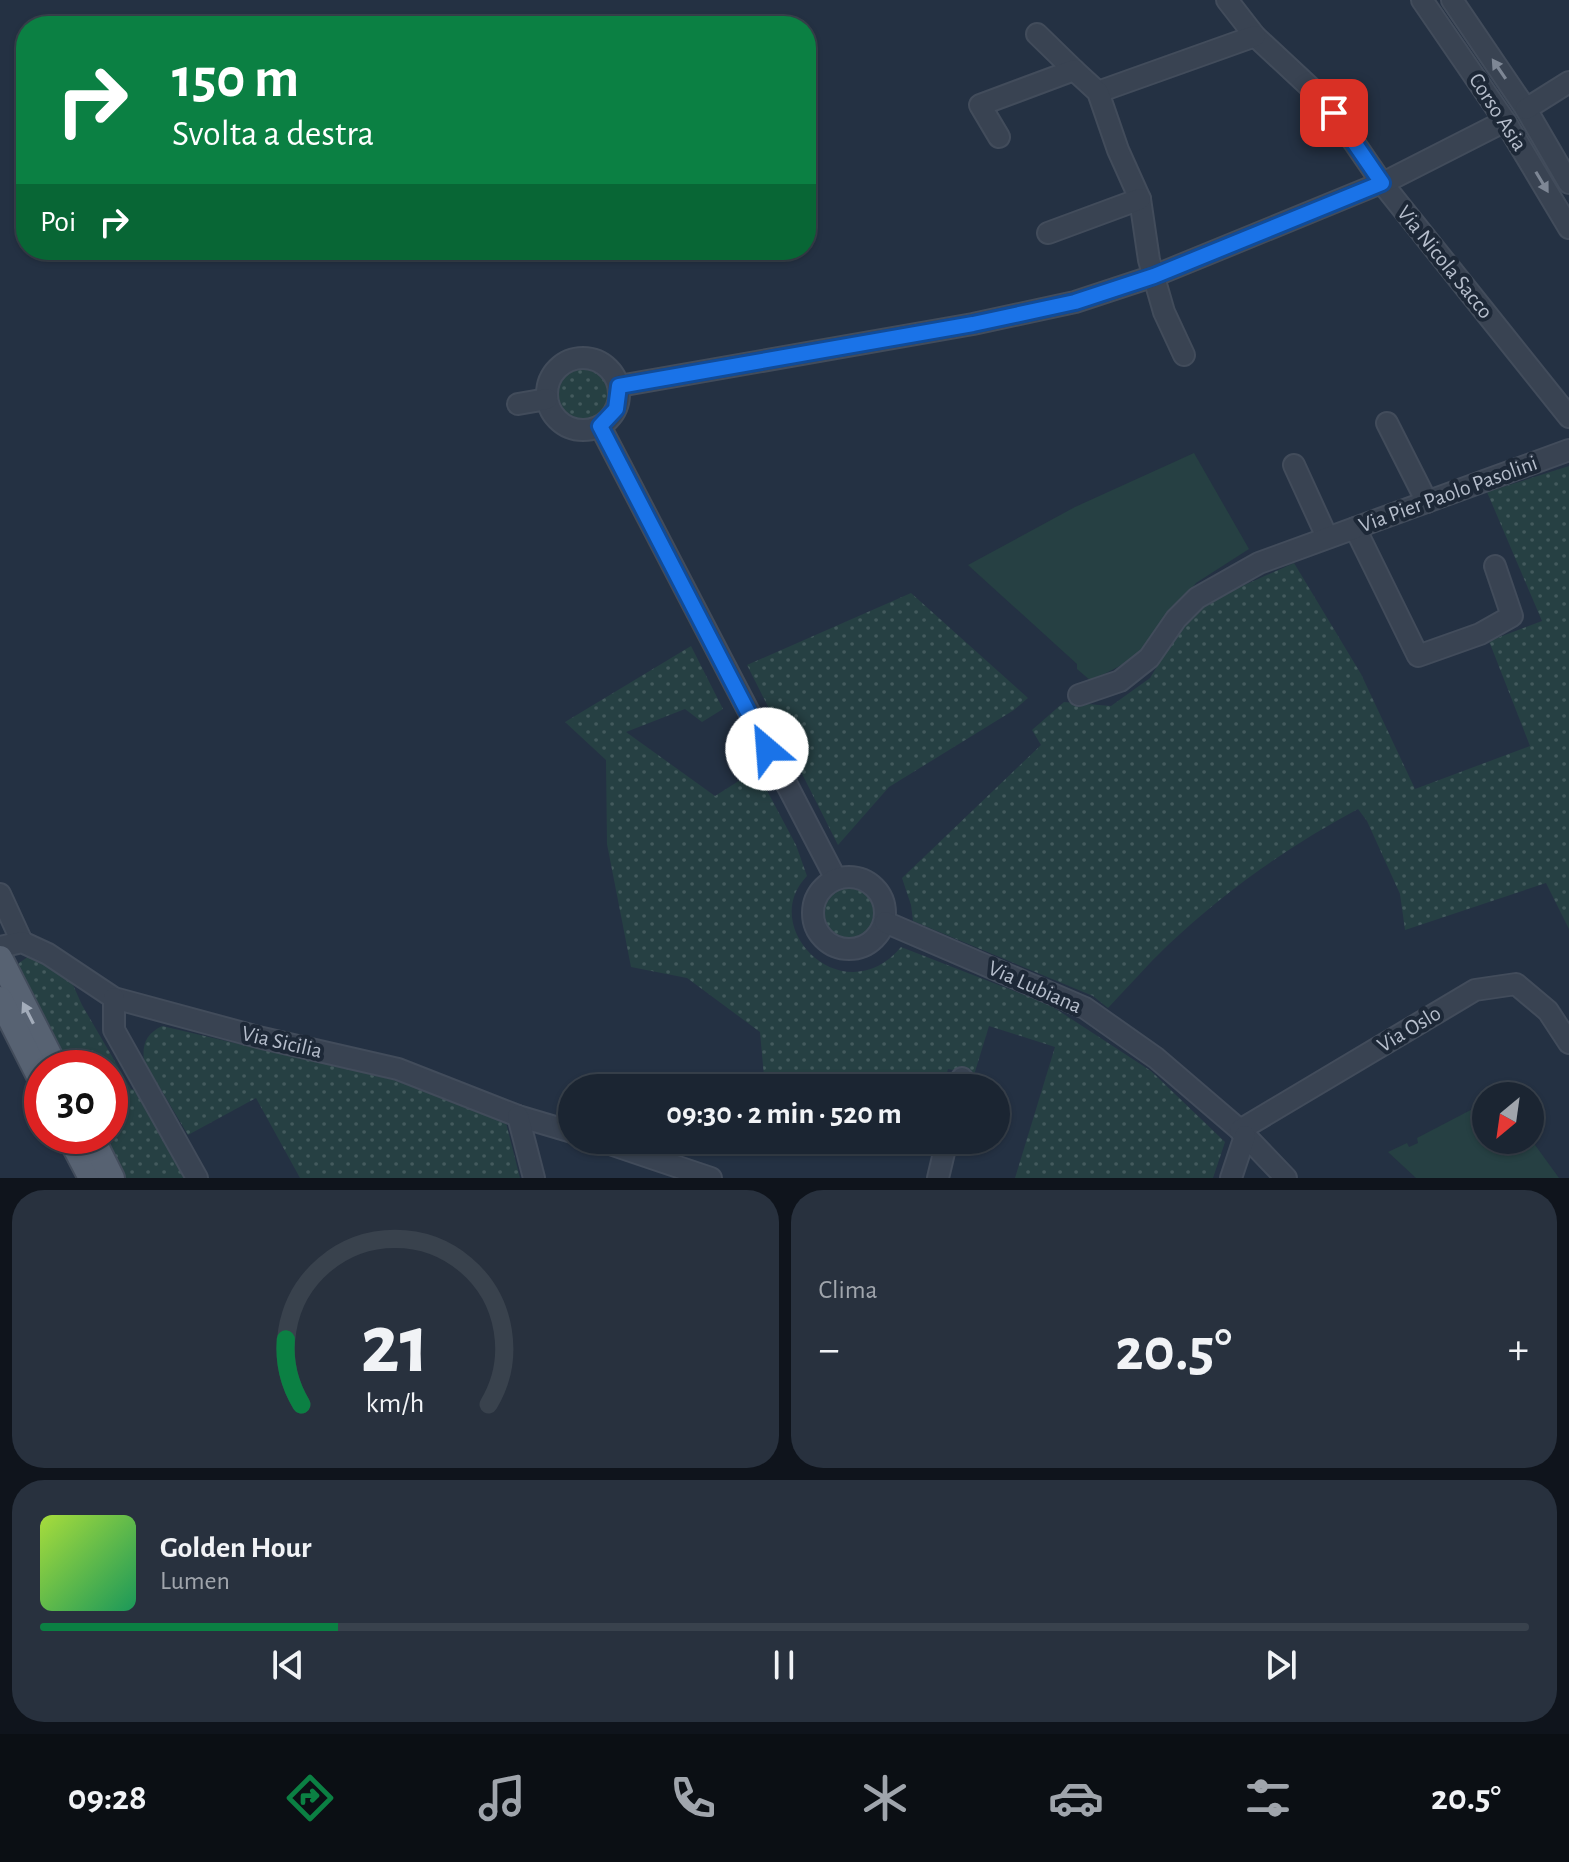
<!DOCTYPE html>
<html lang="it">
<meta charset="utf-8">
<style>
body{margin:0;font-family:"Alegreya Sans",sans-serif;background:#28313e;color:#f1f3f6;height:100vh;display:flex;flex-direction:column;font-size:30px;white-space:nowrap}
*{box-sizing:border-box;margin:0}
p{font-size:26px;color:#a0a5ac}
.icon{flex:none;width:44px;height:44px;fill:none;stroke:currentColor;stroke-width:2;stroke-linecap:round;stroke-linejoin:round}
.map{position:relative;height:1178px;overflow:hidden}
.details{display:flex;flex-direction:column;gap:12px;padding:12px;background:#0f141c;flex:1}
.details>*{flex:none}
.guide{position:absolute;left:16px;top:16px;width:800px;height:244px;border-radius:32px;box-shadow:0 2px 6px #0004,0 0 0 2px #39424d;background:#0b8043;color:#fff;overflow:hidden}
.needle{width:52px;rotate:209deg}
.fabs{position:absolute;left:1472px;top:1082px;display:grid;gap:16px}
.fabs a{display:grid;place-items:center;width:72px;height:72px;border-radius:50%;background:#1b2532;box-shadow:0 2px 6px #0004,0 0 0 2px #39424d;font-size:40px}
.speed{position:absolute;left:24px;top:1050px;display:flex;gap:16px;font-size:40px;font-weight:700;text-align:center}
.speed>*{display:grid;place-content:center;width:104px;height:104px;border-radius:50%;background:#1b2532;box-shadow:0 2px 6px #0004,0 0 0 2px #39424d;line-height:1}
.speed .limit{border:12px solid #d22;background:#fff;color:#111}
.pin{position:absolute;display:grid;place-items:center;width:68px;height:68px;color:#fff;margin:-34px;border-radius:16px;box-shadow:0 4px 12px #0006}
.me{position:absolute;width:88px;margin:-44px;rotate:333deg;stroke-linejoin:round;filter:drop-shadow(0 0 6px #0008)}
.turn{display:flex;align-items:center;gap:28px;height:168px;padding:0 24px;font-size:36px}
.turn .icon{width:104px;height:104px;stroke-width:2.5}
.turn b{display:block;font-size:56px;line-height:68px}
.then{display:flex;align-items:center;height:76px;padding:0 24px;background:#0003;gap:16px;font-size:30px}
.big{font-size:60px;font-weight:700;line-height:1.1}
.details .tile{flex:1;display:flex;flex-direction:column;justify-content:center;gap:12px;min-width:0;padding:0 28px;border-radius:32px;background:#28313e}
.details .dial{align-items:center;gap:0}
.dial svg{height:208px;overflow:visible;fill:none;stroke:#39424d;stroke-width:7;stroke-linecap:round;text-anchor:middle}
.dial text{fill:#f1f3f6;stroke:none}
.song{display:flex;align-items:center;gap:24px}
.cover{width:96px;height:96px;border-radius:12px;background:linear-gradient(135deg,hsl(80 70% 55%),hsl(150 70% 35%))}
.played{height:8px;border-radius:4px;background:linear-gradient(90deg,#0b8043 20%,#39424d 20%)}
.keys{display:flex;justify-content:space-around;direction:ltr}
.heat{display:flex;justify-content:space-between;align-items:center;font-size:44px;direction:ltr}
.details .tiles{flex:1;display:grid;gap:12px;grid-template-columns:1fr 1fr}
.tile:last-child{grid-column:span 2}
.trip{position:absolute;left:558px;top:1074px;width:452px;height:80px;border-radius:40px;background:#1b2532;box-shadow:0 2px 6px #0004,0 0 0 2px #39424d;font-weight:700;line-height:80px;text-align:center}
.dock{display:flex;height:128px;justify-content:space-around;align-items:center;background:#0b0f14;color:#a0a5ac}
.dock .icon{width:56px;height:56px}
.dock .current{color:#0b8043}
.dock b{font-size:36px;color:#f1f3f6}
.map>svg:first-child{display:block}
.green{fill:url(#green-dots)}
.pitch{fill:#264043}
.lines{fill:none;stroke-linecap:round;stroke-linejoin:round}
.minor-casing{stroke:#424c5b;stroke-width:24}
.major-casing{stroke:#424c5b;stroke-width:28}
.minor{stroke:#394352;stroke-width:20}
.major{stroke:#576272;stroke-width:24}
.oneway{fill:#7e8795}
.oneway2{fill:#a3acba}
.route-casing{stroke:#114b97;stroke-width:20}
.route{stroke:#1a73e8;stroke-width:14}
.labels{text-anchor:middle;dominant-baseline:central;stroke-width:8;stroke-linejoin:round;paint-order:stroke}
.street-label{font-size:22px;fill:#b6becc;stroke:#1d2837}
</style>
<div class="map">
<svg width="1569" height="1178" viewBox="0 0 1569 1178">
<defs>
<pattern id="green-dots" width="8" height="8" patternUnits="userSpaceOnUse" patternTransform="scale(2)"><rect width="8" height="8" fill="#264043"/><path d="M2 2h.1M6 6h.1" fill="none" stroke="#435a5d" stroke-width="1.8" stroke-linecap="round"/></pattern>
</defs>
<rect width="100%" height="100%" fill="#243143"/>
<g class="green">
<circle cx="582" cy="394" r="26"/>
<path d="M1569 466V929L1546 883 1405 930 1400 894 1367 821 1358 809C1289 846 1225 891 1168 945 1147 965 1128 987 1108 1008L1093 996 913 921 911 905 902 878 1041 745 1032 730 1064 702 1111 706 1150 678 1187 618 1206 602 1294 563 1361 674 1415 789 1530 746 1489 641 1542 621 1487 492Z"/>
<polygon points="911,593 1028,698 1014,710 889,787 838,845 747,665"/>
<path d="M691 646 723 709 702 722 685 709 626 732 715 796 756 770 796 845 807 876C756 928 844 1015 901 947L1050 1005 1151 1071 1225 1142 1213 1178H1015L1055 1047 989 1026 974 1075 948 1069 943 1088H765L760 1032 687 978 631 967 607 844 606 760 565 722Z"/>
<circle cx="850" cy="912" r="26"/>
<polygon points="32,954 69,976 82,1005 131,1089 135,1090 188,1178 123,1178 102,1136 110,1136 110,1068 68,1068 16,972 19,963"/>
<path d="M162 1026 398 1081 506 1123 520 1178H300L256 1098 188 1135 144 1061C142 1044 146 1034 162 1026Z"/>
</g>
<g class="pitch">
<polygon points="1194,453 1249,549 1196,583 1135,658 1091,681 1077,669 1077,664 968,565 1075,507"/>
<polygon points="1486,1102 1486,1140 1530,1140 1530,1138 1559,1178 1416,1178 1388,1152 1407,1143 1409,1147 1418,1143 1417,1138"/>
</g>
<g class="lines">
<defs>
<g id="minor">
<polyline points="1227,0 1255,36 1327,103 1382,183 1569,417"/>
<polyline points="1422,0 1505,121 1569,228"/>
<polyline points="1452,0 1526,109 1569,183"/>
<polyline points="1037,34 1074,70"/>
<polyline points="1098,92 1255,36"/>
<polyline points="1526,109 1569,82"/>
<polyline points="999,137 980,105 1074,70 1098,92 1118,150 1140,199 1149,260 1164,312 1184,355"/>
<polyline points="1048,233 1140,199"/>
<circle cx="583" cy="394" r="36"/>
<polyline points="619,386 973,324 1075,302 1154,276 1393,178 1505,121"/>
<polyline points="518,404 547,399"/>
<polyline points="1387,423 1427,502"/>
<polyline points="600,426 836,879"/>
<polyline points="1294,465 1327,537"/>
<polyline points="1355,528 1418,656 1480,634 1512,616 1495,566"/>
<polyline points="1079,695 1120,681 1149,658 1176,619 1197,598 1259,563 1569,450"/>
<circle cx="849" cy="913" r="36"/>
<polyline points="0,894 22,942"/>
<polyline points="885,922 1085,1008 1156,1058 1240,1130 1286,1178"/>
<polyline points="0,947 22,942 48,954 114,998 258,1037 398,1069 518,1116 572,1132"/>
<polyline points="114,998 114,1030 197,1178"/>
<polyline points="960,1088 962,1078"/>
<polyline points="518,1116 534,1178"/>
<polyline points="1240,1130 1475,990 1516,984 1548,1011 1569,1043"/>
<polyline points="598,1140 711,1178"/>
<polyline points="938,1178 947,1140"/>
<polyline points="1231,1178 1245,1136"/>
</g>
<g id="major">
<polyline points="0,958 56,1068"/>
<polyline points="0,999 42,1082"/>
<polyline points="69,1136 91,1178"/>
<polyline points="91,1136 112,1178"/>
</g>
</defs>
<use href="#minor" class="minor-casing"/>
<use href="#major" class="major-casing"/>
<use href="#minor" class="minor"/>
<use href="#major" class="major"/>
</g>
<defs><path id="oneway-solid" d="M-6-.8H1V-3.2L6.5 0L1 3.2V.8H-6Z" transform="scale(2)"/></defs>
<g class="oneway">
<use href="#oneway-solid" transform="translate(1499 69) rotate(-124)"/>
<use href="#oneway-solid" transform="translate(1542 182) rotate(59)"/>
</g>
<use class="oneway2" href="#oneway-solid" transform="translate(28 1013) rotate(-117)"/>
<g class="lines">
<defs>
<polyline id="route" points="767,749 600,426 616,409 619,386 973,324 1075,302 1154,276 1382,183 1334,113"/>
</defs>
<use href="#route" class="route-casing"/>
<use href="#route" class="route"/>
</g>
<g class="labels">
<g class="street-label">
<text transform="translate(1498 112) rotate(57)">Corso Asia</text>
<text transform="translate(1445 262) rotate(51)">Via Nicola Sacco</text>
<text transform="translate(1448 494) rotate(-20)">Via Pier Paolo Pasolini</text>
<text transform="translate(1035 987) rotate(24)">Via Lubiana</text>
<text transform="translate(1409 1029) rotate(-31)">Via Oslo</text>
<text transform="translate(282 1042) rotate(13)">Via Sicilia</text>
</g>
</g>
</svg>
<div class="fabs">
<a><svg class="needle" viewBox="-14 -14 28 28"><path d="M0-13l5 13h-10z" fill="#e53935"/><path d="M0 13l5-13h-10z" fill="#a0a5ac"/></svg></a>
</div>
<div class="speed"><div class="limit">30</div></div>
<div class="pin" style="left:1334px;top:113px;background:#d93025"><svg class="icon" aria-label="arrive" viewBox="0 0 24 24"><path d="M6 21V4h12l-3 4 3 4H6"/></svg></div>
<svg class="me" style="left:767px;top:749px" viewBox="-20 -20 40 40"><circle r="19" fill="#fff"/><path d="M0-13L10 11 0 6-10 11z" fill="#1a73e8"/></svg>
<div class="trip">09:30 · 2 min · 520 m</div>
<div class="guide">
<div class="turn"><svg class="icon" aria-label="right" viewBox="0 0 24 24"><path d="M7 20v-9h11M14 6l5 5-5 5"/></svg><div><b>150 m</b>Svolta a destra</div></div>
<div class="then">Poi<svg class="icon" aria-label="right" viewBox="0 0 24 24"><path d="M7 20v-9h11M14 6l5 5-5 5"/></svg></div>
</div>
</div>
<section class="details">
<div class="tiles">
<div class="tile dial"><svg viewBox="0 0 100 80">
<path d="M14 69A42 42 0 1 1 86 69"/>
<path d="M14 69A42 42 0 0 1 8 44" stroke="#0b8043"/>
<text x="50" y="56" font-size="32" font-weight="700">21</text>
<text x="50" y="72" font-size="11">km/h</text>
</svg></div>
<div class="tile"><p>Clima</p>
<div class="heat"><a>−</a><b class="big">20.5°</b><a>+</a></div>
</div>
<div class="tile">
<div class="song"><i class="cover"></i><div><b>Golden Hour</b><p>Lumen</p></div></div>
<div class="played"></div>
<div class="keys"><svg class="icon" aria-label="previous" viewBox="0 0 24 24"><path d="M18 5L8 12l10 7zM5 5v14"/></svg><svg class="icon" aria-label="pause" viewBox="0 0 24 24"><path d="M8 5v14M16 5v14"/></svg><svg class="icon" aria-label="next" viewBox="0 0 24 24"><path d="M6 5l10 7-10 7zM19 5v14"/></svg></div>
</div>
</div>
</section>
<nav class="dock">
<b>09:28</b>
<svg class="icon current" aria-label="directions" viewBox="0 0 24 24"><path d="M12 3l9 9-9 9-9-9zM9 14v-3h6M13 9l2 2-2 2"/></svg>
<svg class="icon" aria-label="music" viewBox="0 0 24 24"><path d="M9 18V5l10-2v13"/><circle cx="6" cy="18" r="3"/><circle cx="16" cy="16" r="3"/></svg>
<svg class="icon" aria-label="phone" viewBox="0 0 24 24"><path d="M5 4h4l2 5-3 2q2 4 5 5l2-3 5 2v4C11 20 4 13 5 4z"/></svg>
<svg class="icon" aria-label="climate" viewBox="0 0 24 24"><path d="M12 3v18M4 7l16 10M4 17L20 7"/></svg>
<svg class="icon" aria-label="car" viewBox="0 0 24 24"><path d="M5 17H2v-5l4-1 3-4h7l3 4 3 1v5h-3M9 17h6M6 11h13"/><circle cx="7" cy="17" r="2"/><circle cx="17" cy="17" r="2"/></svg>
<svg class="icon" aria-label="filters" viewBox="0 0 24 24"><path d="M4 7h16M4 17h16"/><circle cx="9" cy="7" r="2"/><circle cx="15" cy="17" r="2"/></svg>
<b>20.5°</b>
</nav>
